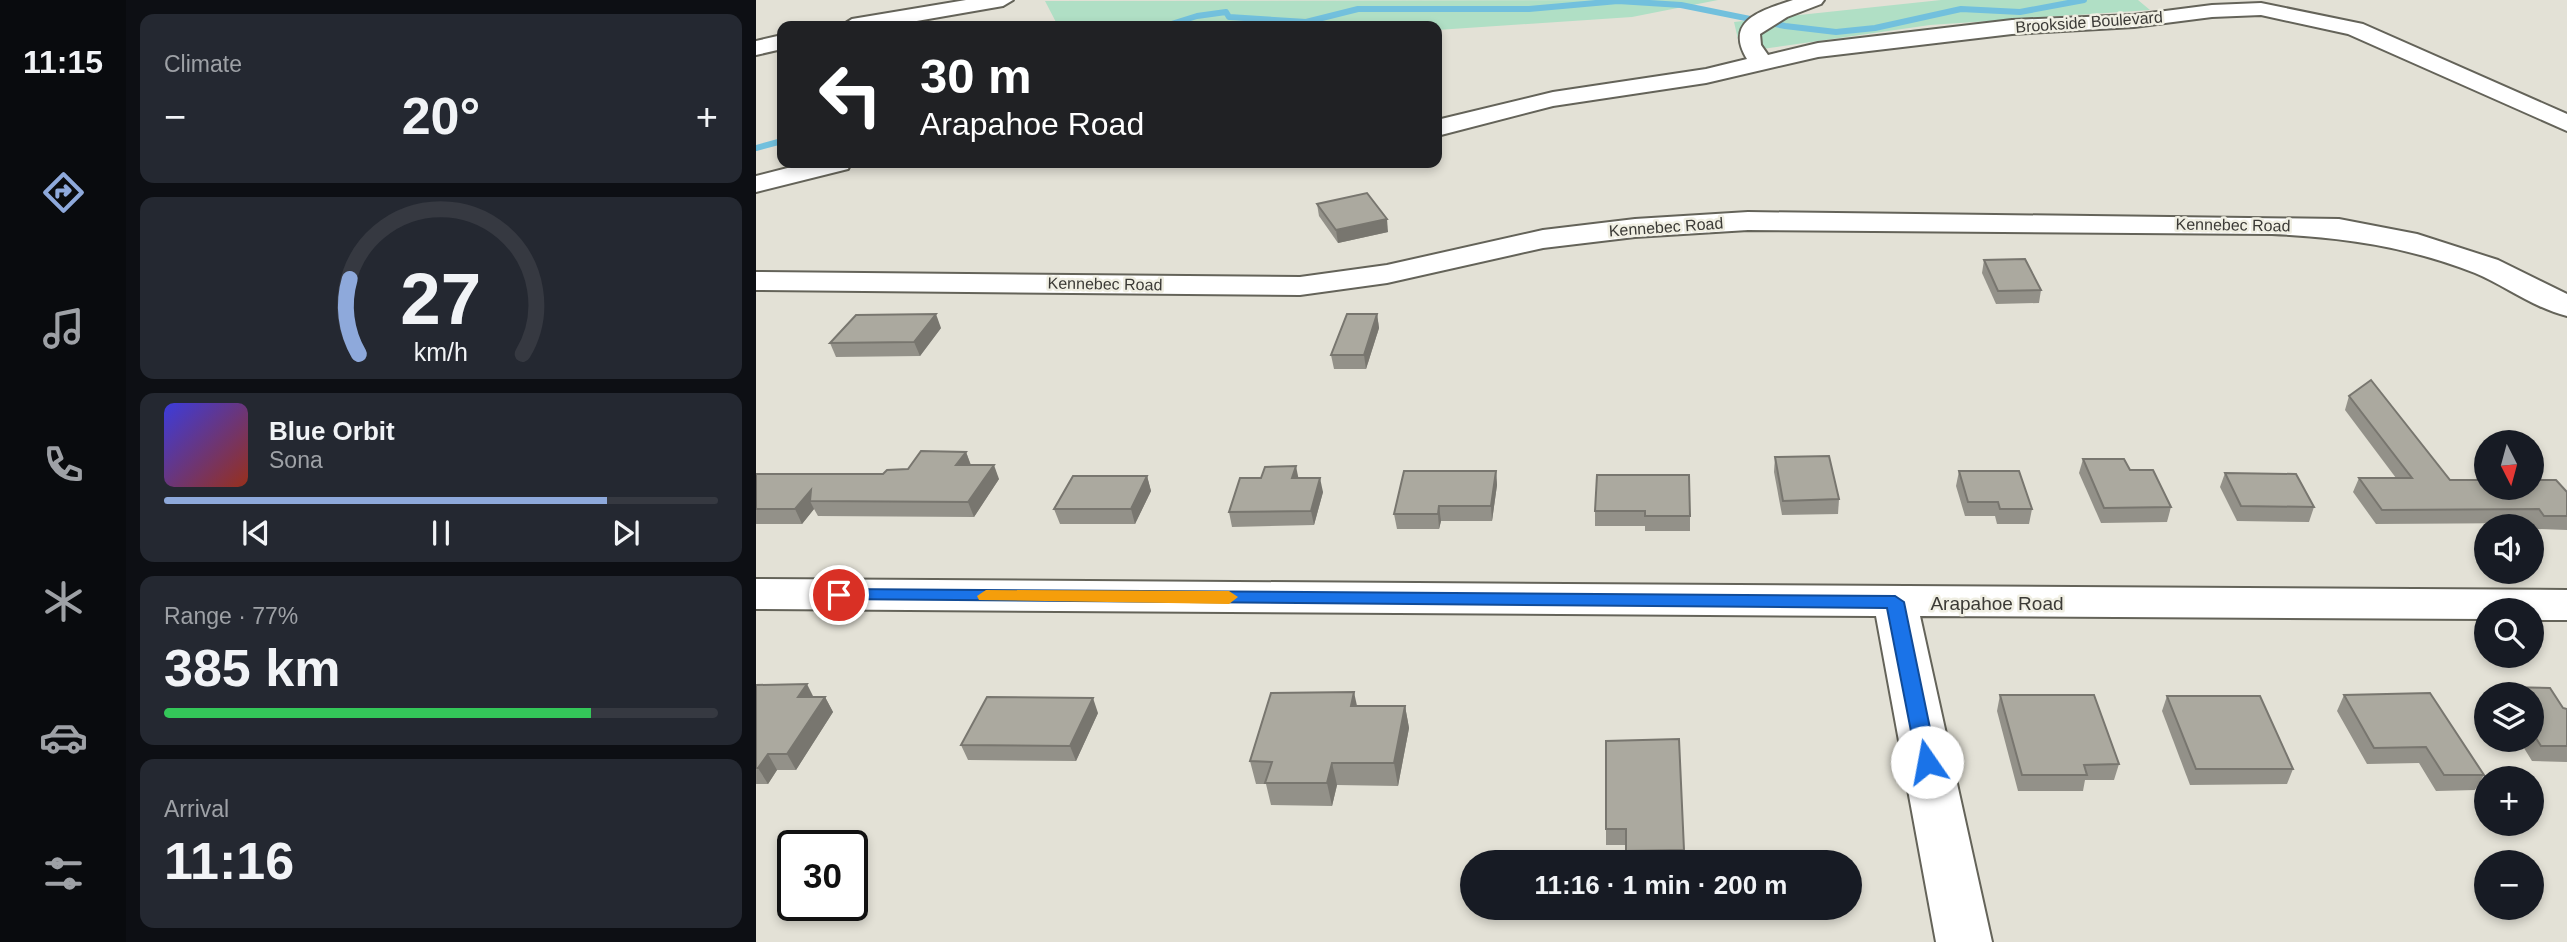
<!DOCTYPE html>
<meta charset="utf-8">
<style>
body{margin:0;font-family:Helvetica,sans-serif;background:#242831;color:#f1f3f6;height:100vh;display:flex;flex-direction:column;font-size:26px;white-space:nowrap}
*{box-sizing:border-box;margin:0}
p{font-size:23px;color:#9ea1a6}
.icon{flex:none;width:38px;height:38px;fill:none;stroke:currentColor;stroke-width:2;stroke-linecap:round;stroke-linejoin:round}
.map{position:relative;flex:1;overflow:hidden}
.sheet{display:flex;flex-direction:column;gap:14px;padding:14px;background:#0d0f14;width:630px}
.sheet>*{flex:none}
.banner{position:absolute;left:21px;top:21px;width:665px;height:147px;border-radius:14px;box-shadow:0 4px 10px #0003;background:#202124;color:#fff;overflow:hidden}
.needle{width:46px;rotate:174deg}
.tools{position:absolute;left:1718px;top:430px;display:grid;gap:14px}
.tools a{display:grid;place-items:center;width:70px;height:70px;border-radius:50%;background:#171b24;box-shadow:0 4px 10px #0003;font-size:35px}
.speed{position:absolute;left:21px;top:830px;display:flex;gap:14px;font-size:35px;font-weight:700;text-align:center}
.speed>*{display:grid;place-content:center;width:91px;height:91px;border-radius:50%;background:#171b24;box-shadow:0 4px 10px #0003;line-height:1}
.speed .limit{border:4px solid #111;border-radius:10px;background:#fff;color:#111}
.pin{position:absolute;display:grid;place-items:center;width:60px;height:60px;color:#fff;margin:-30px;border:4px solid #fff;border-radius:50%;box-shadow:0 2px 7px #0007}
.me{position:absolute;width:77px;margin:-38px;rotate:348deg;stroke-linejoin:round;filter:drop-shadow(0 0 5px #0008)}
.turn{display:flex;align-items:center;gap:24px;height:147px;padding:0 28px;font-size:32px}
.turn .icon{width:91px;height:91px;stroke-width:2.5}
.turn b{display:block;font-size:49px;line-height:60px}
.big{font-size:52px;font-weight:700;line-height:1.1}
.sheet .widget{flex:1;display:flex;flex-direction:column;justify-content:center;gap:10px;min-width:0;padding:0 24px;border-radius:14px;background:#242831}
.sheet .dial{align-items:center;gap:0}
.dial svg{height:182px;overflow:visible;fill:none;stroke:#363941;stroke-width:7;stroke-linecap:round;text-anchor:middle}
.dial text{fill:#f1f3f6;stroke:none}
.song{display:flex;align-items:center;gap:21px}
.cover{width:84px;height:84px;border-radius:10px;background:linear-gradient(135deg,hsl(240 70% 55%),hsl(10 70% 35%))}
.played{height:7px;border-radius:4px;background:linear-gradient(90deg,#8ea9db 80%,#363941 80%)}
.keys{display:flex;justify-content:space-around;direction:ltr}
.heat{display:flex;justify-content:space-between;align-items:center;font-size:38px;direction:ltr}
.charge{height:10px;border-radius:5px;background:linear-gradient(90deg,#34c759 77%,#363941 0)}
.trip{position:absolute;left:704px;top:850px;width:402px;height:70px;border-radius:35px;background:#171b24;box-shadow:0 4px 10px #0003;font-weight:700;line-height:70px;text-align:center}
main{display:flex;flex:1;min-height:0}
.tab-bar{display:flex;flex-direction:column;width:126px;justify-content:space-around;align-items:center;background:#090b0e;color:#9ea1a6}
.tab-bar .icon{width:49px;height:49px}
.tab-bar .active{color:#8ea9db}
.tab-bar b{font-size:32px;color:#f1f3f6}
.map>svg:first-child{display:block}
.green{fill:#b0dfc5}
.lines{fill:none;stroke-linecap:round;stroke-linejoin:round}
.stream{stroke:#72c0dd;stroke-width:6}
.minor-casing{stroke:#646359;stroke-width:4}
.minor{fill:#fff;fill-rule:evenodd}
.wall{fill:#939189}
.shaded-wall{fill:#78766f}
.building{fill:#aba99f;stroke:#78766f;stroke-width:2}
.route{fill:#1a73e8;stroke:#114b97;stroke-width:2}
.slow{fill:#f59e0b}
.labels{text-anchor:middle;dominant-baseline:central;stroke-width:5;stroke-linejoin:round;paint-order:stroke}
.far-street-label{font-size:16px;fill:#3b3a36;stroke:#f0efe3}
.street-label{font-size:19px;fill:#3b3a36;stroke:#f0efe3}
</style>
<main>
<nav class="tab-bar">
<b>11:15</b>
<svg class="icon active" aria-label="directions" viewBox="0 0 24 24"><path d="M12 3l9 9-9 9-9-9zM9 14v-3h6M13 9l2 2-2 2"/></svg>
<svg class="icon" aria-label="music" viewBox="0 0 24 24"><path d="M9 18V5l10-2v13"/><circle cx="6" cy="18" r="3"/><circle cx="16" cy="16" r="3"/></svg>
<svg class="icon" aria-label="phone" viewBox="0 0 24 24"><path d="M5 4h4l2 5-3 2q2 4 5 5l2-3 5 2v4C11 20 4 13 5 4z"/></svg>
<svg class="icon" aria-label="climate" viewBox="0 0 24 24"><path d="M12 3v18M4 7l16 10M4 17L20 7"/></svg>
<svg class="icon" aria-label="car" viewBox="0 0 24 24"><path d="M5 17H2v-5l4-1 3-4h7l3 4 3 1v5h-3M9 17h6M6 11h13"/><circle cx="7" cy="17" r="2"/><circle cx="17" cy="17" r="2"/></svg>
<svg class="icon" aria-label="filters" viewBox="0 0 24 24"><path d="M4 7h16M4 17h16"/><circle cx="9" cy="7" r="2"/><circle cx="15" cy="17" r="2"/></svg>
</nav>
<section class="sheet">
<div class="widget"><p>Climate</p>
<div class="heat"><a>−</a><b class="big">20°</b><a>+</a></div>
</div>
<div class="widget dial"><svg viewBox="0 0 100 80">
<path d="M14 69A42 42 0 1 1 86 69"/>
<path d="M14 69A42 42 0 0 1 10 36" stroke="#8ea9db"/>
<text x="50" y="56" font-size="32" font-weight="700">27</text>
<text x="50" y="72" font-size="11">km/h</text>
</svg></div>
<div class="widget">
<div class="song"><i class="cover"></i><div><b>Blue Orbit</b><p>Sona</p></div></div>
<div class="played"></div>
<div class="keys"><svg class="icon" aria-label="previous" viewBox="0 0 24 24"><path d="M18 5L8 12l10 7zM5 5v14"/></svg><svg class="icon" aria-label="pause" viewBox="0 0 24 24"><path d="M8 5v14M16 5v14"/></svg><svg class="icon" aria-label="next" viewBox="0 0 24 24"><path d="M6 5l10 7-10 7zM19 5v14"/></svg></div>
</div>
<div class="widget"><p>Range · 77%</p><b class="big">385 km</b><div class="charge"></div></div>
<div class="widget"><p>Arrival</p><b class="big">11:16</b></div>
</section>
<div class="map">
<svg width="1811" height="942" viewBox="0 0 1811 942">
<rect width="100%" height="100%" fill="#e3e1d6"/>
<g class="green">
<polygon points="962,0 876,17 681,30 681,26 302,26 289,1"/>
<polygon points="1185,0 1382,0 1394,10 1174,25 985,52 978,22"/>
</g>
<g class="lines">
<g class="stream">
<polyline points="409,26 441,16 470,12 473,17 550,22 602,9 773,9 862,1 925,5 1029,26 1080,32 1119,28 1205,9 1264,12 1328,0"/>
<polyline points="0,148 26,141"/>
</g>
<defs>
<g id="minor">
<polygon points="210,0 257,0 247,6 132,26 85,26 96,19"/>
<path d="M1037 0H1068L1065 4 1031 17 1004 34 1005 45 1012 55 1062 43 1256 20 1378 15 1456 5 1505 3 1607 24 1811 114V131L1592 34 1505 15 1456 17 1378 27 1256 34 1062 57 950 83 797 106 681 136V120L797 92 950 69 991 59C968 21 1004 11 1037 0Z"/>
<polygon points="26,35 26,49 0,55 0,41"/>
<polygon points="51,163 95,163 92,169 0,192 0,176"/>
<path d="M992 212 1583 219 1661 234 1742 260 1811 294V316C1778 308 1750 286 1719 273 1653 247 1587 237 1516 234L992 230 879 237 787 248 631 283 544 295 0 290V272L544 277 631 265 787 230 879 219Z"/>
<polygon points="0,579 1811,590 1811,620 1776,620 1776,611 1731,611 1731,619 1164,616 1236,942 1180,942 1120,616 0,609"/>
</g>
</defs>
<use href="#minor" class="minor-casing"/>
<use href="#minor" class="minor"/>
</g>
<g class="wall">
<polygon points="561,204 632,232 582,243 563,216"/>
<polygon points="1228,260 1285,290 1283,303 1240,304 1226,273"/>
<polygon points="621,314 623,328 610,369 578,369 575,355"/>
<polygon points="185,328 164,356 80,357 74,343"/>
<polygon points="1593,396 1694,480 1811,492 1811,530 1781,529 1776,523 1620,524 1597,492 1603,478 1640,478 1589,410"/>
<polygon points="210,452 215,465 243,479 218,517 62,516 58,509 46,524 0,524 0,474 127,474 152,469"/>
<polygon points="1019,457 1083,499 1082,514 1026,515 1018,472"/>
<polygon points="1327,459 1374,470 1415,507 1411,522 1345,523 1323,473"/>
<polygon points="740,471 741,485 736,521 685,521 683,529 641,529 638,514"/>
<polygon points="1203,471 1276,509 1273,524 1241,524 1239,516 1209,516 1200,486"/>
<polygon points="1469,473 1558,507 1553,522 1481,521 1464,487"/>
<polygon points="841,475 934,516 934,531 889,531 889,526 839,526 839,511"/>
<polygon points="391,476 395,491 379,524 304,524 298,509"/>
<polygon points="543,478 567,492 558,525 476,527 473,512"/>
<polygon points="0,685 57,697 69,697 77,712 40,770 21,770 12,784 0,784"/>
<polygon points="1748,687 1794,688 1807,708 1811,709 1811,762 1776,761 1763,740 1776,740 1776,695 1744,695"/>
<polygon points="1244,695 1363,764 1358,780 1329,780 1327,791 1262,791 1241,711"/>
<polygon points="1588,695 1728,775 1719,790 1680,791 1663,763 1611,764 1581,711"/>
<polygon points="1411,696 1537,769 1531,784 1434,785 1406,711"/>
<polygon points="601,706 649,706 653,728 642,786 581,785 576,806 515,805 510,784 500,784 494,761"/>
<polygon points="342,713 320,761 212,760 205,745"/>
<polygon points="850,741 928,850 928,863 871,863 870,845 850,845"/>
</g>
<g class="shaded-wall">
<polygon points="631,219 632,232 582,243 580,230"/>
<polygon points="180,314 185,328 164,356 158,342"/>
<polygon points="621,314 623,328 610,369 608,355"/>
<polygon points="210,452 215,466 200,465"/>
<polygon points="238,465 243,479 218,517 212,502"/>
<polygon points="540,466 543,481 536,478"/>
<polygon points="740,471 741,485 736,521 735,506"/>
<polygon points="391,476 395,491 379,524 375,509"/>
<polygon points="564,478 567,492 558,525 555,511"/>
<polygon points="55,490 54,501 58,509 46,524 39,509"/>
<polygon points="683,506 685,521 683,529 682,514"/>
<polygon points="51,684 59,700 42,697"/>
<polygon points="598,692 603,715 595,706"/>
<polygon points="69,697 77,712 40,770 31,754"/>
<polygon points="337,698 342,713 320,761 314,746"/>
<polygon points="649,706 653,728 642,786 638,763"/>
<polygon points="12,754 21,770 12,784 2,768"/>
<polygon points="576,763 581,785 576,806 571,783"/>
</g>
<g class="building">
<polygon points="611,193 631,219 580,230 561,204"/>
<polygon points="1269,259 1285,290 1242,291 1228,260"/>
<polygon points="180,314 158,342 74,343 100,315"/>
<polygon points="591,314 621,314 608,355 575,355"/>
<polygon points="1615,380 1694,480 1731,480 1731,488 1776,488 1776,480 1800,480 1811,492 1811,516 1788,516 1783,509 1626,510 1603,478 1656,478 1593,396"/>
<polygon points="165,451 210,452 200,465 238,465 212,502 54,501 55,490 39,509 0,509 0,474 127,474 131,470 152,469"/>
<polygon points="1073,456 1083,499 1027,501 1019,457"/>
<polygon points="1327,459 1368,459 1374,470 1397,470 1415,507 1348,508"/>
<polygon points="540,466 536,478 564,478 555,511 473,512 484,478 505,478 509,467"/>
<polygon points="648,471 740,471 735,506 683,506 682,514 638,514"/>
<polygon points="1203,471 1263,471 1276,509 1244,509 1242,502 1212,502"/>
<polygon points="1469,473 1540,474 1558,507 1485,506"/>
<polygon points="841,475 933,475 934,516 889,516 889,511 839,511"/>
<polygon points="317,476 391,476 375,509 298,509"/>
<polygon points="51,684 42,697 69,697 31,754 12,754 2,768 0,768 0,685"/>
<polygon points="1748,687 1794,688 1807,708 1811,709 1811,746 1785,746 1776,732 1776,695 1752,695"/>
<polygon points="598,692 595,706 649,706 638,763 576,763 571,783 509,783 516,762 494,761 515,693"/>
<polygon points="1674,693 1728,775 1688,775 1670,747 1618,748 1588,695"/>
<polygon points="1244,695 1338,695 1363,764 1328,765 1331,775 1266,775"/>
<polygon points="1411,696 1504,696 1537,769 1440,769"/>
<polygon points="231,697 337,698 314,746 205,745"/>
<polygon points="923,739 928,850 870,851 870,829 850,829 850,741"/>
</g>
<polygon class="route" points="83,589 1139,596 1148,602 1181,762 1179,768 1164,768 1161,762 1131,608 77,599 74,595 77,590"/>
<polygon class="slow" points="230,590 473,591 482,597 473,604 223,600 221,596"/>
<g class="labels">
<g class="far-street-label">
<text transform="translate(1333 22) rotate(-4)">Brookside Boulevard</text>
<text transform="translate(1477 225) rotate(1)">Kennebec Road</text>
<text transform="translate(910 227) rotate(-4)">Kennebec Road</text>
<text transform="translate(349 284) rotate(1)">Kennebec Road</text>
</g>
<g class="street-label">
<text x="1241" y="603">Arapahoe Road</text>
</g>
</g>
</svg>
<div class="tools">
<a><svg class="needle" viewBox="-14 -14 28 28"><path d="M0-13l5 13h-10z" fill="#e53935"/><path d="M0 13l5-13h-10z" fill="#9ea1a6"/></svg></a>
<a><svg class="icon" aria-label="sound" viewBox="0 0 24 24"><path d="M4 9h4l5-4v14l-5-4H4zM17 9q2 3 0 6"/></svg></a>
<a><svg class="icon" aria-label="search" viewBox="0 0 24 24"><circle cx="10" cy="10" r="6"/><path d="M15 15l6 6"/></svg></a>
<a><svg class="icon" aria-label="layers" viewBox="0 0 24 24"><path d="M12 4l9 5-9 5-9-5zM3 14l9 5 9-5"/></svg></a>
<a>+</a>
<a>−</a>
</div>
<div class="speed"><div class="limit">30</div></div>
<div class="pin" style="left:83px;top:595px;background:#d93025"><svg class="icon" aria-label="arrive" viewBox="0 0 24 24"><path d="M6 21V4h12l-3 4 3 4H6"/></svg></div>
<svg class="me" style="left:1171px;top:762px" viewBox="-20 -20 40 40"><circle r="19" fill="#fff"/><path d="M0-13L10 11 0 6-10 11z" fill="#1a73e8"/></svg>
<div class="trip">11:16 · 1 min · 200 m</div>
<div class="banner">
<div class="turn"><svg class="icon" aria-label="left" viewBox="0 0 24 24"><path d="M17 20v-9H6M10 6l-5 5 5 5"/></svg><div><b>30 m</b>Arapahoe Road</div></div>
</div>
</div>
</main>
